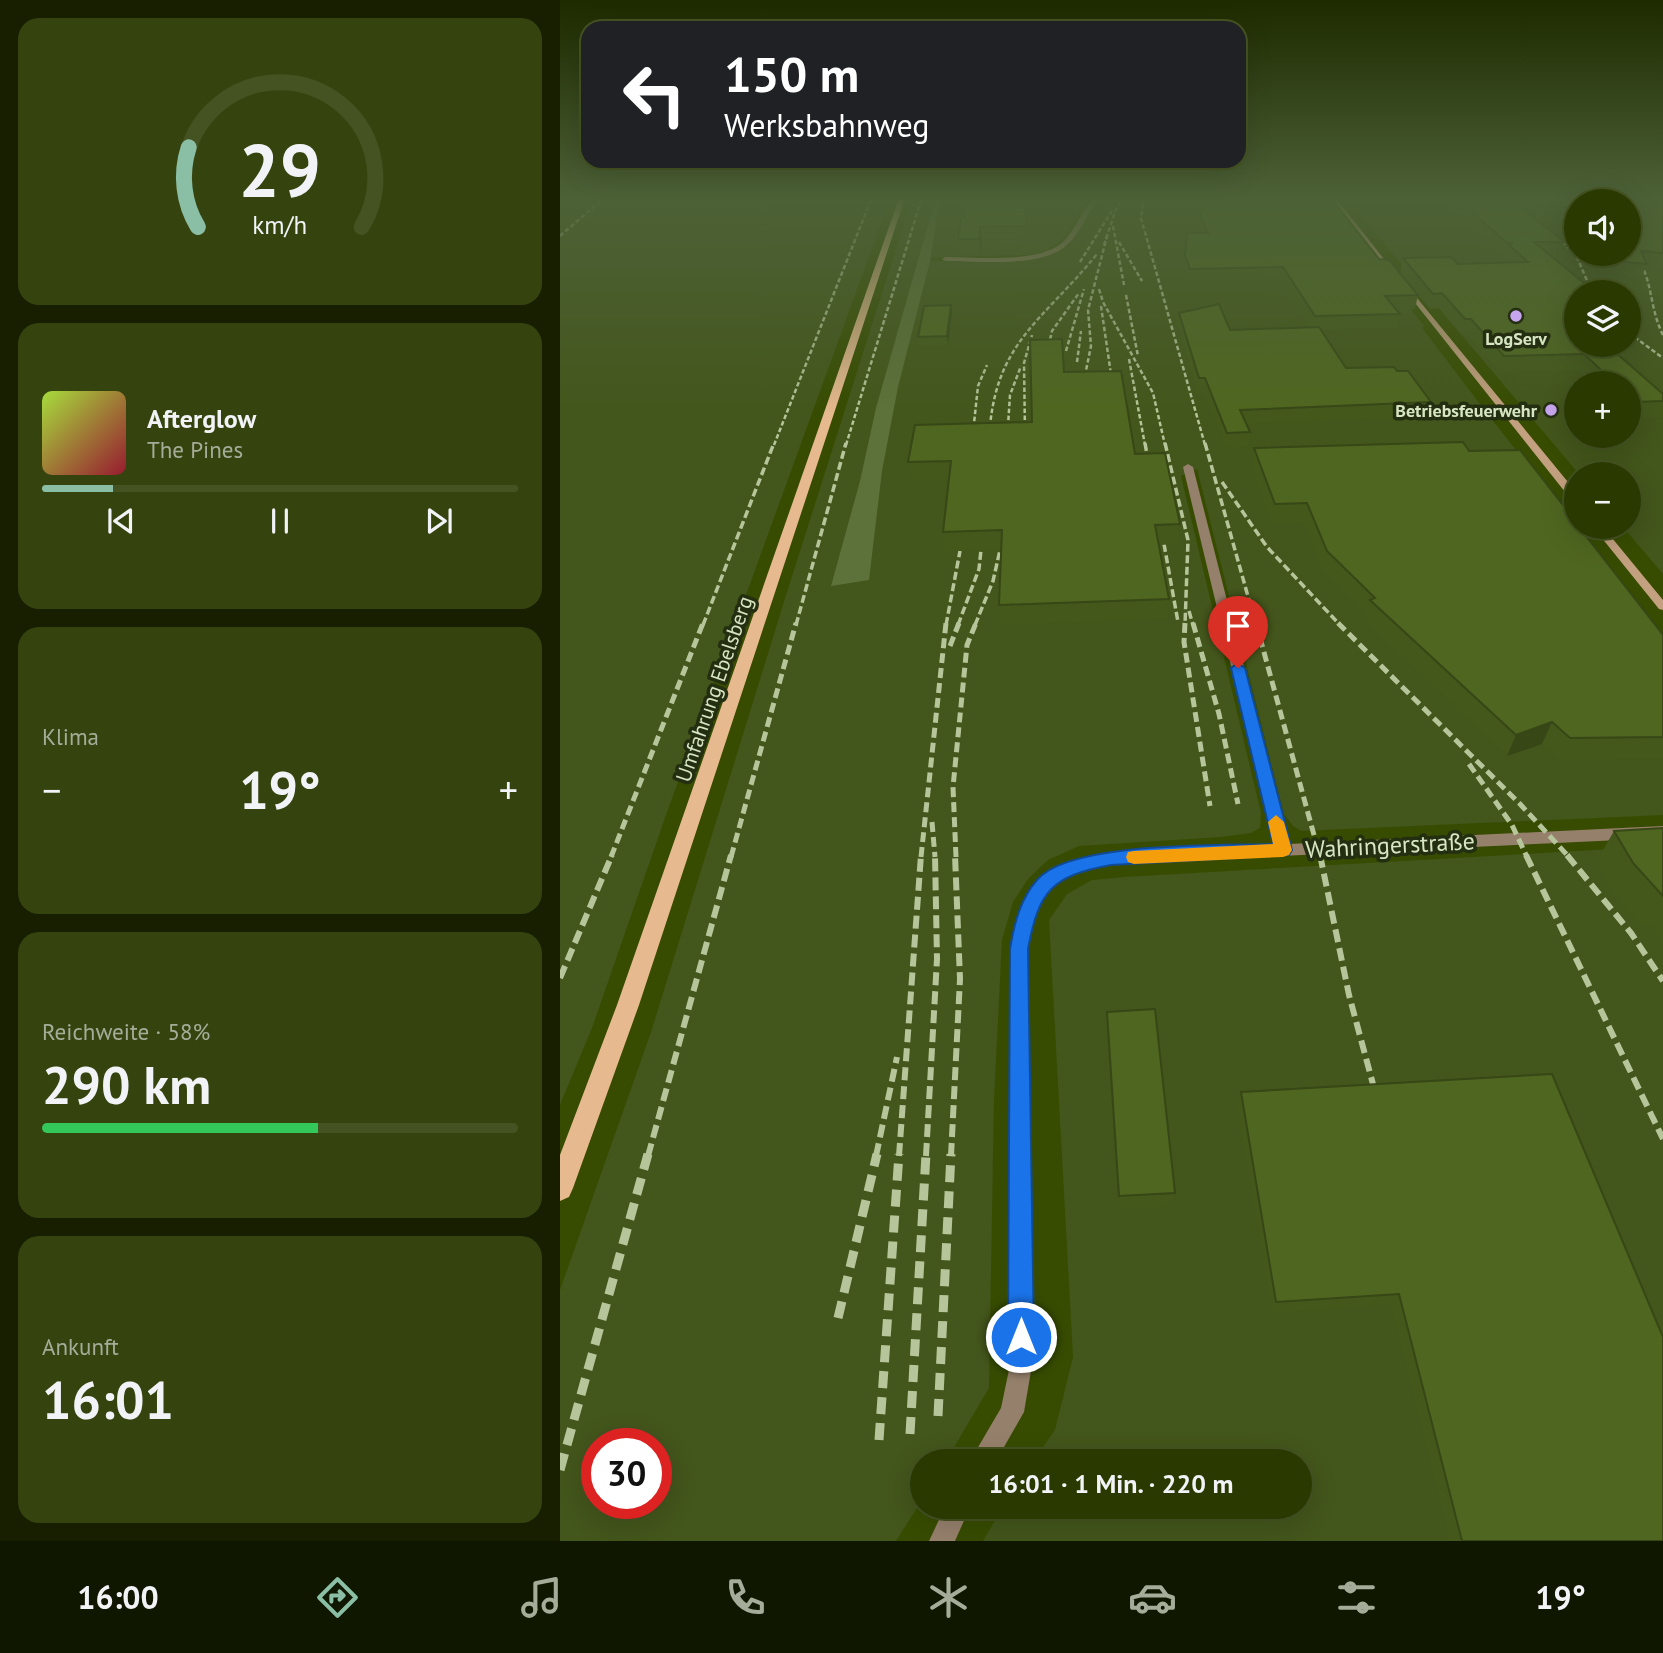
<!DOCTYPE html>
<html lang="de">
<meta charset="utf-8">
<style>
body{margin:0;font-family:"PT Sans",sans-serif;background:#35440f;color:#f1f3f6;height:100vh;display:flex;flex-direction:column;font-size:26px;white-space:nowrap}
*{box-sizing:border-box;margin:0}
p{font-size:23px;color:#a5ac99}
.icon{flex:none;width:38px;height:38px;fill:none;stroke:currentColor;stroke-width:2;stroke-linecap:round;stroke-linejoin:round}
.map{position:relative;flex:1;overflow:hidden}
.details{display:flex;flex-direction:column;gap:18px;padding:18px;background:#171f00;width:560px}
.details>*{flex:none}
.guide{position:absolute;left:21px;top:21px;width:665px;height:147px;border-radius:21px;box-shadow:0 7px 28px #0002,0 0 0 2px #455322;background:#202124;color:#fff;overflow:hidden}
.tools{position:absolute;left:1004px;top:189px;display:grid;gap:14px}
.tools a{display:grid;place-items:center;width:77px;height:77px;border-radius:50%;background:#293900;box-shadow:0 7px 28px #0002,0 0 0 2px #455322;font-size:35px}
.speed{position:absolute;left:21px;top:1428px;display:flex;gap:14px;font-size:35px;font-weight:700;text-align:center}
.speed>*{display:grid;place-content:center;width:91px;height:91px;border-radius:50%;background:#293900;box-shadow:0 7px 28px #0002,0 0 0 2px #455322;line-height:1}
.speed .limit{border:10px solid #d22;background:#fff;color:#111}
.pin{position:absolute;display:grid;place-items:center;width:60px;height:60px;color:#fff;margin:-72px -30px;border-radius:50% 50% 50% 0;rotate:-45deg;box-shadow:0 0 7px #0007}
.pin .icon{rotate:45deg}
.me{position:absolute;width:77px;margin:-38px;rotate:0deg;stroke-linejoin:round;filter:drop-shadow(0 0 5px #0008)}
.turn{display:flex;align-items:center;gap:24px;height:147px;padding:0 28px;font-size:32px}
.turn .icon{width:91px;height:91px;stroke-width:2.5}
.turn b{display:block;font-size:49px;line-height:60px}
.big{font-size:52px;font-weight:800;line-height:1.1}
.details .tile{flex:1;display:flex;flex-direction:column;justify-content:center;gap:10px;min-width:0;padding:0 24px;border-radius:21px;background:#35440f}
.details .dial{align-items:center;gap:0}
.dial svg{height:182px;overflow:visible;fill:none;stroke:#455322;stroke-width:7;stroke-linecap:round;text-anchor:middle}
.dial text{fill:#f1f3f6;stroke:none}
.song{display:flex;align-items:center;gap:21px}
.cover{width:84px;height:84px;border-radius:10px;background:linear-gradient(135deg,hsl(80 70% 55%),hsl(350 70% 35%))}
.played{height:7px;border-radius:4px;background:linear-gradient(90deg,#8abfa5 15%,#455322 15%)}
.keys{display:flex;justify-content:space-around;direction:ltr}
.heat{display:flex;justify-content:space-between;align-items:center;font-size:38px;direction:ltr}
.charge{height:10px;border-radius:5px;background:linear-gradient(90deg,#34c759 58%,#455322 0)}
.trip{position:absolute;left:350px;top:1449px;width:402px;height:70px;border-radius:35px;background:#293900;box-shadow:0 7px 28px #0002,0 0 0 2px #455322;font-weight:800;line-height:70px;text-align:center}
.tabs{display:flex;height:112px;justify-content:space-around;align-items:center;background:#101700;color:#a5ac99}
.tabs .icon{width:49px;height:49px}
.tabs .current{color:#8abfa5}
.tabs b{font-size:32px;color:#f1f3f6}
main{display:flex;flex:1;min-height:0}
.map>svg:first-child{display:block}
.built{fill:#43561b;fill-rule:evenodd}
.green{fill:#5d713a}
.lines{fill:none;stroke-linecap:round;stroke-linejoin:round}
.street{fill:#95806b;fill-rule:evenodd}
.secondary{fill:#c3a07f;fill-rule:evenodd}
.primary{fill:#e6b98e;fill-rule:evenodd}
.rail-far4{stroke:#b6c59a;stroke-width:2.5;stroke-dasharray:4.5 2.5;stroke-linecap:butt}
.rail-far3{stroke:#b6c59a;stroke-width:3.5;stroke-dasharray:8 3.5;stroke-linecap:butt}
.rail-far2{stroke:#b6c59a;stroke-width:5;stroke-dasharray:10 5;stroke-linecap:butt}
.rail-far1{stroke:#b6c59a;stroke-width:6;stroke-dasharray:13 6;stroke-linecap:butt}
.rail{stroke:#b6c59a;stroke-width:9;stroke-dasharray:17 9;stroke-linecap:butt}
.wall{fill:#44581c}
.shaded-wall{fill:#374716}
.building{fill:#4f6620;stroke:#374716;stroke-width:2}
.route{fill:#1a73e8;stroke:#114b97;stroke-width:2}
.slow{fill:#f59e0b}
.poi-dot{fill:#c8a6ef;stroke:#242e11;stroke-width:2.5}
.labels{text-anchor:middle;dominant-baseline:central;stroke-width:7;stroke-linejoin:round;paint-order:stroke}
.far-poi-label{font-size:18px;font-weight:bold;fill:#d7e5c2;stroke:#242e11}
.street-label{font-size:21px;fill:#d7e5c2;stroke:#242e11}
.near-street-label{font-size:24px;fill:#d7e5c2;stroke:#242e11}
</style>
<main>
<section class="details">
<div class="tile dial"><svg viewBox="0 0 100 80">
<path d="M14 69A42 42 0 1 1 86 69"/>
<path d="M14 69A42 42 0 0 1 10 34" stroke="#8abfa5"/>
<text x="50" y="56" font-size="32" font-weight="700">29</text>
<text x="50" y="72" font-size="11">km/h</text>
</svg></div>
<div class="tile">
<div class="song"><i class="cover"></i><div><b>Afterglow</b><p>The Pines</p></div></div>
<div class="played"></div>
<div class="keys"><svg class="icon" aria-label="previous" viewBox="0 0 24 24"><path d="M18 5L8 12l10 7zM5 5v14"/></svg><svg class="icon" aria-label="pause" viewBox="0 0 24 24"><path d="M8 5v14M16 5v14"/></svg><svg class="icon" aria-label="next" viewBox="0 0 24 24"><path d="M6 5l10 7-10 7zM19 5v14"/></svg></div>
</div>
<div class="tile"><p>Klima</p>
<div class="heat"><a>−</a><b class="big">19°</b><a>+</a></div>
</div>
<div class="tile"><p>Reichweite · 58%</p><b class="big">290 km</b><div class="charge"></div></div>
<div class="tile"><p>Ankunft</p><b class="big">16:01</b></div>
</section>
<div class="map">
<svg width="1103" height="1541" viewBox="0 0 1103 1541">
<rect width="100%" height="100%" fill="#374c00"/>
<g class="built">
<path d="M0 197H30L29 200 32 197H529L503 239 486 251 467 255 371 257V261L473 258 494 254 509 246 537 203 550 197H762L864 326 862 328 930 417 1103 637V815L741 831 733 826 724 814 637 469 621 476 701 813 700 828 691 833 661 837 519 846 488 860 468 879 453 902 442 940 434 1099 429 1388 386 1461H362V1500L336 1541H0V1290L91 1032 227 592 351 202H333L327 207 106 815 32 1028 0 1105ZM37 1444H96V1503H37Z"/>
<path d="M785 197H1103V574L1063 527H1069V474H1019ZM1017 201H1069V254H1017ZM1017 292H1069V345H1017ZM1017 383H1069V436H1017Z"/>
<polygon points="1103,846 1103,1541 423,1541 443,1507 740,1507 740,1461 473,1461 495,1430 513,1357 489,920 507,894 532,880 564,877"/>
</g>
<polygon class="green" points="376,197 380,197 370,261 338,387 322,471 309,580 271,586 300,481 316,408"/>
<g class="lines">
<g class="street">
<path d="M535 197H541C527 212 521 234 505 247 477 268 418 261 385 261L382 259 385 257C417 257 478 264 503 242 516 229 522 210 535 197Z"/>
<path d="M628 464 633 467 729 844 1103 826V838L551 864C492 877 480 890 467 949L472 1365 464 1412 436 1461H410L441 1408 450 1365 451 949C466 881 483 867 551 852L714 844 623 467Z"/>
<polygon points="385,1507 410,1507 395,1541 369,1541"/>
</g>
<g class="secondary">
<polygon points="769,197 775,197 835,273 831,273"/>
<polygon points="844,287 848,287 1017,493 1017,503 1013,502 844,289"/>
<polygon points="1033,527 1043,527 1103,600 1103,610 1099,609"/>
</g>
<polygon class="primary" points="341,199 344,201 79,1005 13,1188 9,1197 0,1201 0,1155 57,1005 338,201"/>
<g class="rail-far4">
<polyline points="584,197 581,218 645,445"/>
<polyline points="553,226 564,285"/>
<polyline points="992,232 1016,255 1032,292"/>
<polyline points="0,236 45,197"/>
<polyline points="559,242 582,281"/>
<polyline points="544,245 556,209 564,197"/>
<path d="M1069 247C1095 275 1087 303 1103 335"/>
<polyline points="520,262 553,209"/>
<polyline points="539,289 543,302 593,393 605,445"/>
<polyline points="566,295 578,356"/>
<polyline points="541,306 553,388"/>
<polyline points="1069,333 1103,358"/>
<polyline points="506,351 524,289"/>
<polyline points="487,353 492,331 519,293"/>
<polyline points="569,359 585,445"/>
<polyline points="517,362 521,331"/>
<polyline points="522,390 531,346 528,310 547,236"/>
<polyline points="465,434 464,363 472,335"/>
<path d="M429 441C433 343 481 323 537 254"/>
<polyline points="447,441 450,395 461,366"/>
<polyline points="412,442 418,386 427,365"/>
<polyline points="214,445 312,197"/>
<polyline points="286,445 362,197"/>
</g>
<g class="rail-far3">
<polyline points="585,443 590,472"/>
<polyline points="605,443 628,540 625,625"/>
<polyline points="645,443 696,625"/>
<polyline points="662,482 707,547 780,625"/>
<polyline points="604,544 618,622"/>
<polyline points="629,611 633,625"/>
<polyline points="143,625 214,443"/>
<polyline points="236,625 286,443"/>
<polyline points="386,625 400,551"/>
<polyline points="398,625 419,569 421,550"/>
<polyline points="415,625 433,581 440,550"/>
</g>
<g class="rail-far2">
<polyline points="625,623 624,642 650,806"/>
<polyline points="633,623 659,714 678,804"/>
<polyline points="696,623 760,857"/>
<polyline points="778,623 960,804 1009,857"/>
<polyline points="390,646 399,623"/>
<polyline points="909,764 952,825 967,857"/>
<polyline points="372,822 375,857"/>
<polyline points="51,857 143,623"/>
<polyline points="171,857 236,623"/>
<polyline points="361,857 386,623"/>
<polyline points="396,857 393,787 407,645 416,623"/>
</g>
<g class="rail-far1">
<polyline points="760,855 789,995 817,1099"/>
<polyline points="966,855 1103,1139"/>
<polyline points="1007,855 1071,933 1103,981"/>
<polyline points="0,978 52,855"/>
<polyline points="88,1156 171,855"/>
<polyline points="316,1156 337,1057"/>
<polyline points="339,1156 361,855"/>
<polyline points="366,1156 377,959 375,855"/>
<polyline points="391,1156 400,979 395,855"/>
</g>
<g class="rail">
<polyline points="278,1318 317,1154"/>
<polyline points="378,1416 391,1154"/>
<polyline points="350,1434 366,1154"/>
<polyline points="319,1440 339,1154"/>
<polyline points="0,1470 88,1154"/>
</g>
</g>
<g class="wall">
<polygon points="466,197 467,242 422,243 421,254 399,255 398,239 404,217"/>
<polygon points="607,197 770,197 819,259 858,295 855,309 836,310 840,314 837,328 761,330 786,368 837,371 871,402 868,417 687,424 690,432 689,447 666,448 644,392 638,393 618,326 619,313 670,330 751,327 721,280 629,282 624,269 625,256 642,233 639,227 640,214 645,206 607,200"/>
<polygon points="878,197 1103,197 1103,267 1086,266 1081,278 1059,276 1051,254 1069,254 1069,201 1017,201 1017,220 978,220 1005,242 1001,256 990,256 1017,345 1068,345 1062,358 1103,394 1103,418 1069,419 1069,383 1032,383 1018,370 939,372 907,334 901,334 879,308 870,309 840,273 843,258 898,264 949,262 945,259 946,257 943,257"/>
<polygon points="391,305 392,314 388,345 359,346 358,337"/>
<polygon points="504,372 575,454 620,524 619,544 599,545 609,599 608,619 441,625 439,605 441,550 385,551 383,532 389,480 351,481 348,462 472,422"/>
<polygon points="694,448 909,451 1103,635 1103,759 1000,760 982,744 947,756 805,621 806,615 763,571 744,523 712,524 692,468"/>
<polygon points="1103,828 1103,946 1091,926 1083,927 1054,894 1036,862 1054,831"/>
<polygon points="547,1012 615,1193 613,1206 559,1210 547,1027"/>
<polygon points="681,1092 1103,1541 890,1541 831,1305 712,1313 677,1107"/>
</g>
<g class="shaded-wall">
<polygon points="420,227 422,243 421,254 419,239"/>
<polygon points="391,305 392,314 388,345 387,336"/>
<polygon points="992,722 982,744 947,756 956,735"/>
</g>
<g class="building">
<polygon points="406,197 465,197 466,226 420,227 419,239 398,239 401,217 404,217"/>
<polygon points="652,197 770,197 819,259 829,260 858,295 825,296 840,314 755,316 723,267 630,269 625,256 627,233 648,233 640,214"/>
<polygon points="895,197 1103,197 1103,253 1081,251 1087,264 1064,262 1061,254 1069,254 1069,201 1017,201 1017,207 961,208 1005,242 974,242 1035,292 1017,292 1017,297 1014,298 1017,300 1017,345 1047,345 1103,394 1103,401 1075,402 1069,396 1069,383 1055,383 1024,354 944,356 911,319 905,319 882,293 873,294 843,258 891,257 898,264 968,262 949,245 951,243 947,243"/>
<polygon points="659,304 670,330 759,327 786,368 834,367 837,371 848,371 871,402 680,410 690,432 667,433 645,378 639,378 619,313"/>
<polygon points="391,305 387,336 358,337 364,306"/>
<polygon points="502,339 504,372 561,371 575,454 605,453 620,524 595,525 609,599 439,605 442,530 383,532 391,461 348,462 355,425 472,422 470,340"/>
<polygon points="903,442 909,451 960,450 1017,523 1017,527 1019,527 1103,635 1103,737 1010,738 992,722 956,735 810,600 815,598 767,551 747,503 715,504 694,448"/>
<polygon points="1103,828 1103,896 1073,863 1054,831"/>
<polygon points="595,1009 615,1193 559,1196 547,1012"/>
<polygon points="992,1074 1103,1337 1103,1541 902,1541 839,1294 716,1302 681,1092"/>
</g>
<linearGradient id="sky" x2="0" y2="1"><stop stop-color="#1e2a00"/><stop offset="0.48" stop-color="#4d6137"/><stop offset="1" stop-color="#4d6137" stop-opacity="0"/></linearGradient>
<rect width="1103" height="413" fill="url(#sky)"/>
<path class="route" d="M678 663 685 668 732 850 729 855 551 865C492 876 479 890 468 949L474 1337 470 1346 461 1350 452 1346 448 1337 450 949C454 925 460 899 477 880 510 841 661 846 713 844L671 668Z"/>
<polygon class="slow" points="716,815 724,822 732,850 729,855 723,857 574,864 568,862 566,857 568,852 574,851 713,844 708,822"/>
<g class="poi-dot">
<circle cx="956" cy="316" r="7"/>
<circle cx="991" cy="410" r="7"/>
</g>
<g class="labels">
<g class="far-poi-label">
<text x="956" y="338">LogServ</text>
<text x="977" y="410" text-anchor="end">Betriebsfeuerwehr</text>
</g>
<g class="street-label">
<text transform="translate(154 689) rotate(-71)">Umfahrung Ebelsberg</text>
</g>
<g class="near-street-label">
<text transform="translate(830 845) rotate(-3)">Wahringerstraße</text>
</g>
</g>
</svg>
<div class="tools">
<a><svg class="icon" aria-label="sound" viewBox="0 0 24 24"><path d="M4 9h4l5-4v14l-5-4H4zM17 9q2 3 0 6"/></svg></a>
<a><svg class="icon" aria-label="layers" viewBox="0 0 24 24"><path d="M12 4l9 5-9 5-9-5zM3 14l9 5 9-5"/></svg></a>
<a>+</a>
<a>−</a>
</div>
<div class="speed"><div class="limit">30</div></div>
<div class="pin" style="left:678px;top:668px;background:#d93025"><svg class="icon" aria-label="arrive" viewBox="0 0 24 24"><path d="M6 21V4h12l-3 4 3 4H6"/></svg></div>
<svg class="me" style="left:461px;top:1337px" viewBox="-20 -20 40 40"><circle r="17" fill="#1a73e8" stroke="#fff" stroke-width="3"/><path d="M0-11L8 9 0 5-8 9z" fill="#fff"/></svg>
<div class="trip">16:01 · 1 Min. · 220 m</div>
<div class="guide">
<div class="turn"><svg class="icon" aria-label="left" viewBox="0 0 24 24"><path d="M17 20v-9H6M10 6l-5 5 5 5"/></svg><div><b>150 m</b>Werksbahnweg</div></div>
</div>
</div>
</main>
<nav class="tabs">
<b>16:00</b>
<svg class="icon current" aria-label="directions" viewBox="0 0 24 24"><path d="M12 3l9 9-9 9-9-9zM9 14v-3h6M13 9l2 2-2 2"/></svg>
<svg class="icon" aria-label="music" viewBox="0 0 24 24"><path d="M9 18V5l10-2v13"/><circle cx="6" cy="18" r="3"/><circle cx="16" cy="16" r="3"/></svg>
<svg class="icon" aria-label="phone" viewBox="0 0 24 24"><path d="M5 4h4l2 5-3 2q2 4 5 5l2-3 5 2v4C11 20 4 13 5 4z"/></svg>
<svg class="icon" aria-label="climate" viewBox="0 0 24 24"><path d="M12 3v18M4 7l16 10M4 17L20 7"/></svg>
<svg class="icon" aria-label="car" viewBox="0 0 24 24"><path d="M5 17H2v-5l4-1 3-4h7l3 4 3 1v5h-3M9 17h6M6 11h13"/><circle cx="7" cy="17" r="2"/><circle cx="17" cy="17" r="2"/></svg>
<svg class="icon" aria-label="filters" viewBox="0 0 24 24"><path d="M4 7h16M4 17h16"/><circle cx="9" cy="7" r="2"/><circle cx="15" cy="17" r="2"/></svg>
<b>19°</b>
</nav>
